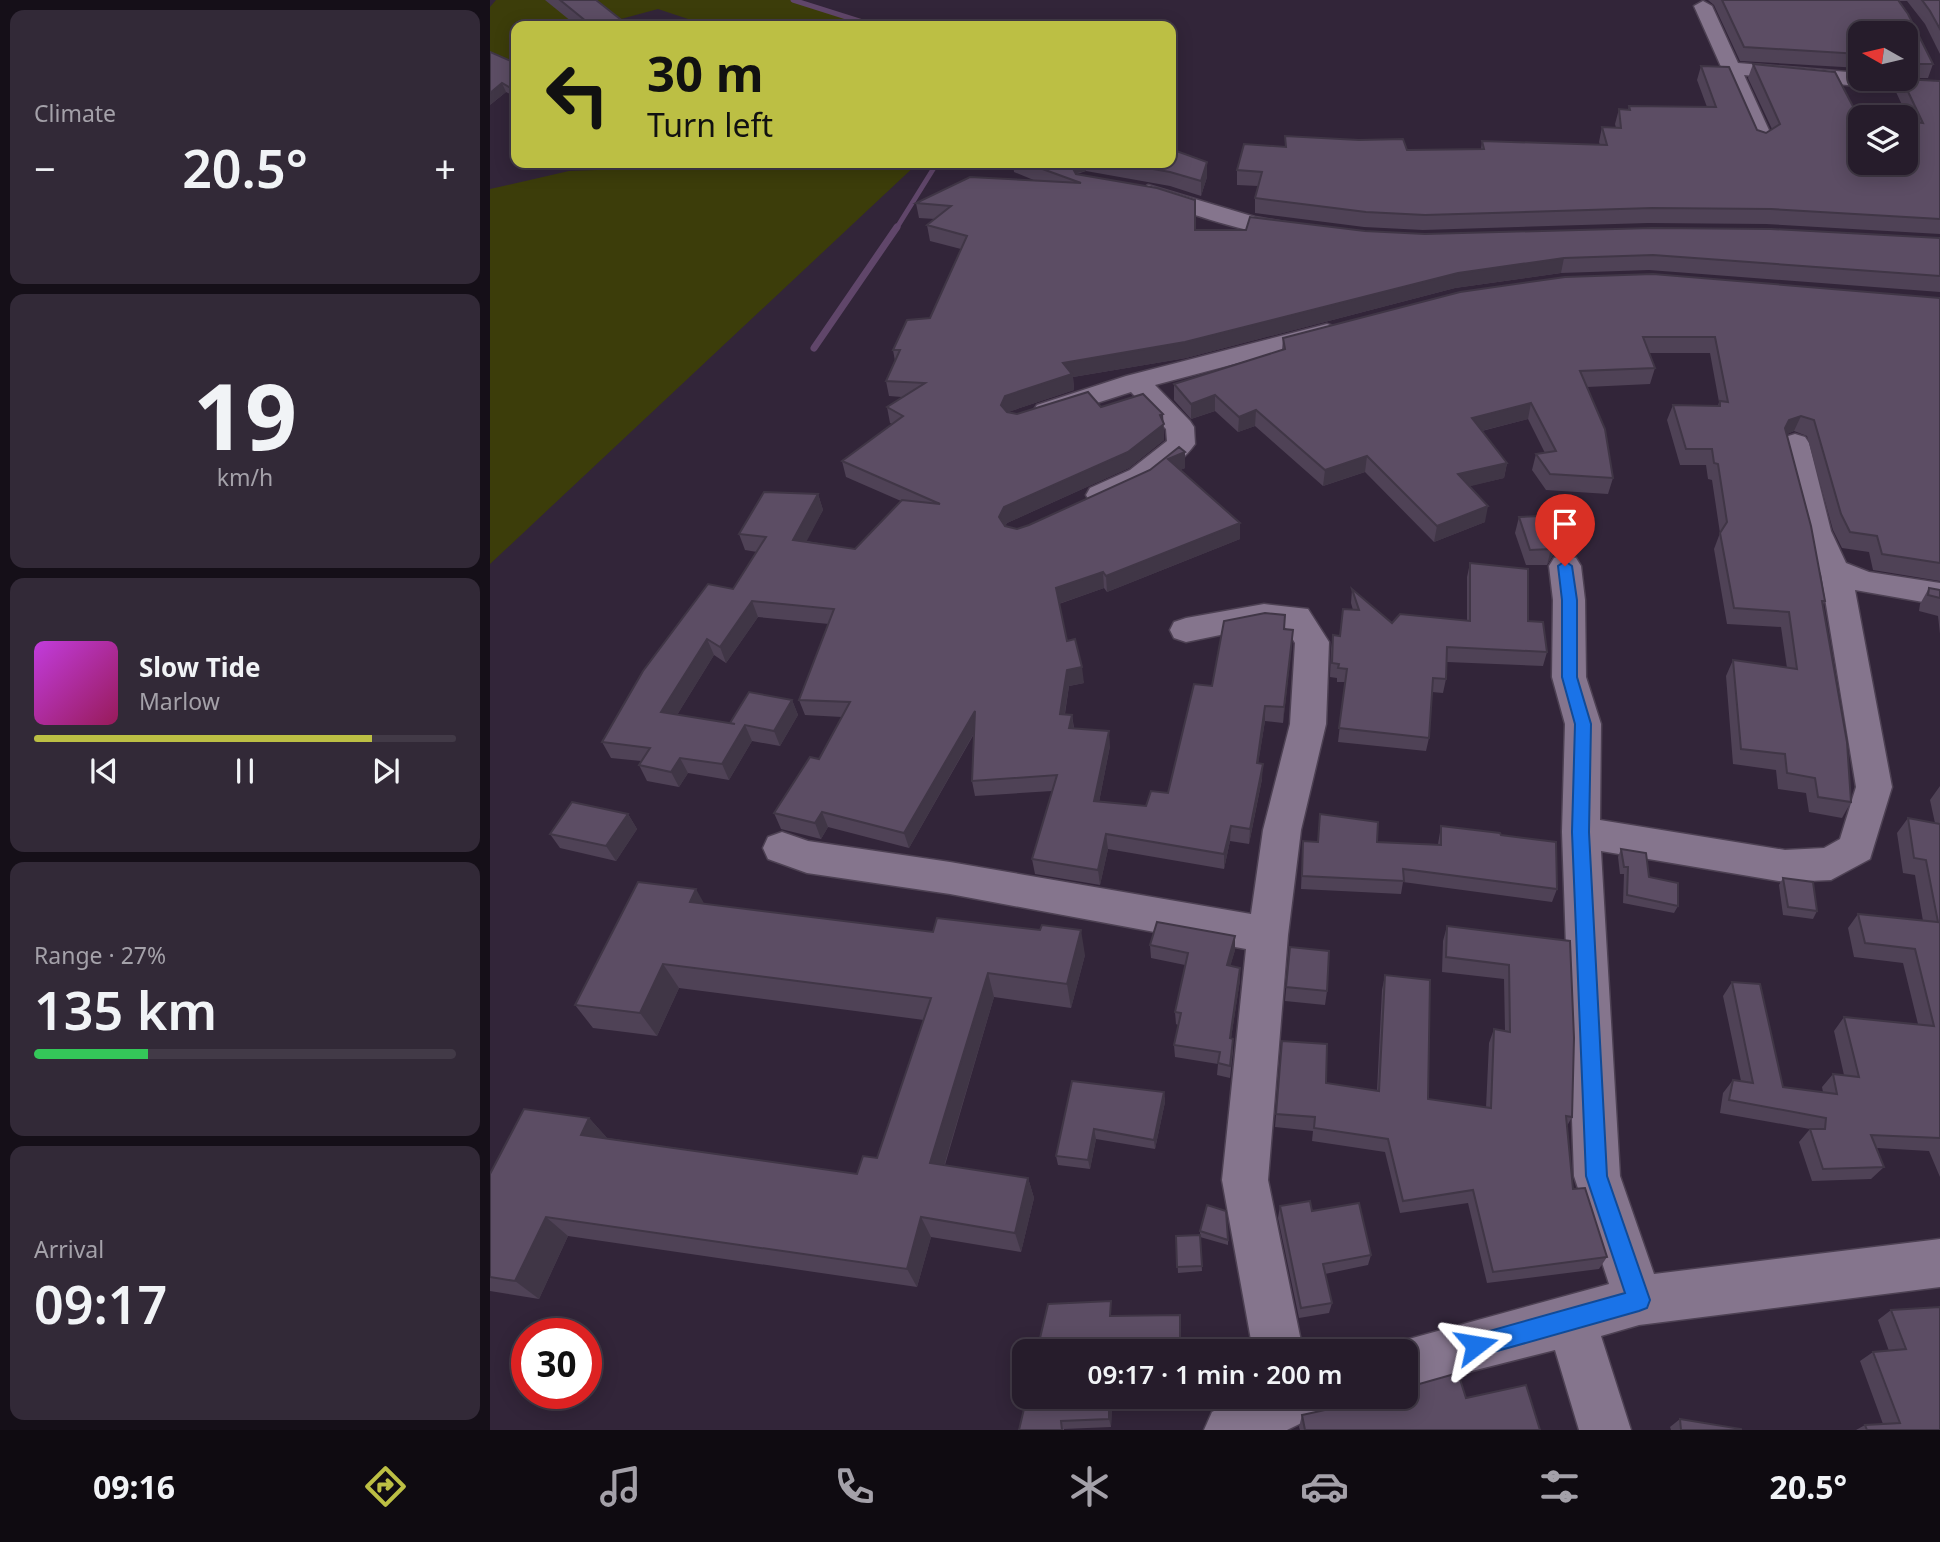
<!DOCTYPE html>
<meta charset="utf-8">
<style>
body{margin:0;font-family:"Noto Sans",sans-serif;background:#322937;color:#f1f3f6;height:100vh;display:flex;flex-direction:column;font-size:26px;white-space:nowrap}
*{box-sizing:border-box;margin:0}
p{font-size:23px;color:#a4a1a9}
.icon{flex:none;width:38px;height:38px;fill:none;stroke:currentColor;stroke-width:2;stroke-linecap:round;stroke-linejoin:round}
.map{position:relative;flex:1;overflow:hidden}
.drawer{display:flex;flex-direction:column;gap:10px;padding:10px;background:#150f18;width:490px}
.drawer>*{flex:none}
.guide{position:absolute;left:21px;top:21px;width:665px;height:147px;border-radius:14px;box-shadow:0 4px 18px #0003,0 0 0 2px #423a47;background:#bcbf44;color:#111;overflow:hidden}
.needle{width:46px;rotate:278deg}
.buttons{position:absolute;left:1358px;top:21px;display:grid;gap:14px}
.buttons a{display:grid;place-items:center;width:70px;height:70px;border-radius:14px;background:#261c2b;box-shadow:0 4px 18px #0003,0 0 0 2px #423a47;font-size:35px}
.speed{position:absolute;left:21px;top:1318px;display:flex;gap:14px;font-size:35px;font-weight:700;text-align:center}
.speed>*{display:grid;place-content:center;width:91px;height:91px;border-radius:50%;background:#261c2b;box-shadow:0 4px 18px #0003,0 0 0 2px #423a47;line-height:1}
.speed .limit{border:10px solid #d22;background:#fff;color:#111}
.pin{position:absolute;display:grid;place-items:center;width:60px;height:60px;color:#fff;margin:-72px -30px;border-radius:50% 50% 50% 0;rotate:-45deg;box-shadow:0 0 7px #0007}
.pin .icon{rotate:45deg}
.me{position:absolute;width:77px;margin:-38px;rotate:76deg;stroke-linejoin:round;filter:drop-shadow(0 0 5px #0008)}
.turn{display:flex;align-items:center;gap:24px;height:147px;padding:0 21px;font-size:32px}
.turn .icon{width:91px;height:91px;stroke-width:2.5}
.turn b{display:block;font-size:49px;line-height:60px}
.big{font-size:52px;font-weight:600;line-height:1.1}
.drawer .widget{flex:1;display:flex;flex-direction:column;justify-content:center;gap:10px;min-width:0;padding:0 24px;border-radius:14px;background:#322937}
.drawer .dial{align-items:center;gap:0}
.dial b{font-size:91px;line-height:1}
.song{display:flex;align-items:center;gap:21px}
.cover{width:84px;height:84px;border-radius:10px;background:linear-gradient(135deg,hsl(290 70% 55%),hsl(330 70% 35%))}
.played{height:7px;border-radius:4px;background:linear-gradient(90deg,#bcbf44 80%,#423a47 80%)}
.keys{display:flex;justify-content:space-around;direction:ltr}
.heat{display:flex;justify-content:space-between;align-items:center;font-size:38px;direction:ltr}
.charge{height:10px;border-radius:5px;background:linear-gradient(90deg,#34c759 27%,#423a47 0)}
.trip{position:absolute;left:522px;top:1339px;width:406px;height:70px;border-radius:14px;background:#261c2b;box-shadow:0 4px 18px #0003,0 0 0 2px #423a47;font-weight:600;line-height:70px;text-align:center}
.dock{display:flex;height:112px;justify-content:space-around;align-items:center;background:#0f0b11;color:#a4a1a9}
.dock .icon{width:49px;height:49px}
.dock .selected{color:#bcbf44}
.dock b{font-size:32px;color:#f1f3f6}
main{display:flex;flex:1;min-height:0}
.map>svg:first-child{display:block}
.green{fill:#3c3d0a}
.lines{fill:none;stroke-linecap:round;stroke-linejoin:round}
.stream-far1{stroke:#60466a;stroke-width:5}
.stream{stroke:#60466a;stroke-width:7}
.minor-casing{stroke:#4d4153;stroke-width:3}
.minor{fill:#85758d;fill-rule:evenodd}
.wall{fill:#4f4256}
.shaded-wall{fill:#403646}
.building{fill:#5c4d64;stroke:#403646;stroke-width:2}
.route{fill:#1a73e8;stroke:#114b97;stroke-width:2}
</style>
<main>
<section class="drawer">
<div class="widget"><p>Climate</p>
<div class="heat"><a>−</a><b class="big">20.5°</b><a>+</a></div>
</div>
<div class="widget dial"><b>19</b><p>km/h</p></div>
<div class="widget">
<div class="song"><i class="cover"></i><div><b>Slow Tide</b><p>Marlow</p></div></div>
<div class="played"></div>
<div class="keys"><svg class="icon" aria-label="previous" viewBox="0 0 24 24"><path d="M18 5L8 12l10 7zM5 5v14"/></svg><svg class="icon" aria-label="pause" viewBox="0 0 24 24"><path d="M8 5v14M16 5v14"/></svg><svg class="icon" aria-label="next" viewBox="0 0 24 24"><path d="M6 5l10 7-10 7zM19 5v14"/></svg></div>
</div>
<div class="widget"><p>Range · 27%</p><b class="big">135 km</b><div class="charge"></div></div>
<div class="widget"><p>Arrival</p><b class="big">09:17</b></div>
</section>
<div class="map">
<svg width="1450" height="1430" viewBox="0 0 1450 1430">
<rect width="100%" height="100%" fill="#322539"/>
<g class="green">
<polygon points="6,0 305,0 395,26 219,26 168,9 105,26 26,26 26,59 0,70 0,7"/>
<polygon points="174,163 428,163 0,564 0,189 79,171 162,168"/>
</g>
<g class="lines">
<g class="stream-far1">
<polyline points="303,0 385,26"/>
<polyline points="406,229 447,163"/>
</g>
<polyline class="stream" points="324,348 407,227"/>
<defs>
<g id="minor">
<polygon points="1213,1 1222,6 1248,63 1370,73 1370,79 1450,82 1450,94 1254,75 1283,139 1272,145 1265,143 1204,6"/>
<path d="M658 185 765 217 811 225 815 230 811 235C778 243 686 208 650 197L647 192Z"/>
<path d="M837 324 846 327 850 332 846 337 665 385 700 421 704 427 705 444C689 468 629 509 600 502L596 495 600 488 640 470 677 441 676 429 641 392 557 419 547 417 543 411 547 405 636 376Z"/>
<polygon points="1305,434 1315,437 1319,443 1341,531 1356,563 1379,572 1450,583 1450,605 1365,590 1402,787 1380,859 1341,880 1295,882 1111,851 1130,1176 1164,1274 1450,1239 1450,1287 1149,1325 1111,1336 1141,1430 1089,1430 1065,1350 915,1388 915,1351 895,1351 897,1345 1119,1284 1084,1176 1072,832 1075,724 1062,677 1063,600 1059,566 1064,558 1075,555 1086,558 1091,566 1095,600 1096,677 1111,724 1110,820 1295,850 1334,848 1350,839 1366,787 1331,574 1311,531 1291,443 1295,437"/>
<polygon points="774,604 818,609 839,642 836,724 811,830 798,935 778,1180 813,1351 763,1351 732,1180 756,949 460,894 317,873 278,859 273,848 278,837 292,832 318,841 460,862 761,914 773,830 800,724 805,643 796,628 774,626 696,642 684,638 680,630 684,622 696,618"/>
<polygon points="754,1396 837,1396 830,1414 797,1430 714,1430 722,1412"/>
</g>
</defs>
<use href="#minor" class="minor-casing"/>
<use href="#minor" class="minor"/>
</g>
<g class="wall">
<polygon points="55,0 106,0 139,26 87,26"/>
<polygon points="1218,0 1450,0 1450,54 1435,24 1417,1 1410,1 1409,2 1443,64 1438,78 1416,78 1416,33 1370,33 1370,68 1250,61 1224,5"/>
<polygon points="23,62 26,69 26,97 16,92 0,105"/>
<polygon points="1263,64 1369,118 1420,122 1406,92 1412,79 1450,81 1450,234 1276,224 1158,223 933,230 874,227 765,213 765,198 768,186 747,185 747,170 795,147 795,136 917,150 991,149 992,141 1110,145 1109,142 1112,127 1126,128 1125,124 1129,109 1138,110 1139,106 1217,107 1207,80 1211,66 1267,130 1276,133 1282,129 1258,78"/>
<polygon points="523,163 681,163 717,177 711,196 680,186 596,171 587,174 705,230 875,231 935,234 1450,238 1450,292 1159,270 1071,273 965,288 696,358 583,377 584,390 518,412 527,414 611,407 673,414 674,440 639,468 517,523 515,526 527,529 539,525 660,470 695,452 695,468 690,470 750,539 617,592 614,588 569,604 577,641 594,683 579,686 575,714 582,715 584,728 620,746 609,802 656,806 678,793 722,686 794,629 803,630 793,723 775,721 768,763 772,779 759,844 740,841 734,869 618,849 610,885 545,874 542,859 562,791 485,796 482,781 484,734 419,848 338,827 331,839 291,829 284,813 329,759 352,717 315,715 309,700 339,624 268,617 236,663 224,655 187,715 240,723 302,700 308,715 290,746 262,741 239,780 198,773 189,787 157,781 149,765 151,761 121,758 112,742 243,589 267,552 255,550 249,534 328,494 333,510 316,541 365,549 411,501 356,477 352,461 402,424 400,423 397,407 412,397 399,396 396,381 405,361 403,350 440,318 471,249 440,241 437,225 445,219 429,218 426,203 546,181 524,172"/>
<polygon points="1450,298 1450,581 1383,570 1379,552 1352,548 1343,530 1317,436 1304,431 1297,434 1335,601 1333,605 1361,802 1352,818 1319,812 1316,793 1288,789 1286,770 1243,764 1236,676 1243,660 1297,668 1291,627 1237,624 1224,549 1230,533 1222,480 1218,479 1216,465 1190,465 1177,420 1183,405 1228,406 1229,402 1220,353 1159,353 1165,368 1160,384 1097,387 1123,478 1118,494 1056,490 1042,470 1046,454 1055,453 1038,419 992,431 1017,463 1014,478 979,486 995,522 944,542 875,472 833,486 765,426 748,432 725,411 701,419 684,400 684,384 792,350 793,338"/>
<polygon points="1029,517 1074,553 1063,555 1057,565 1036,565 1025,533"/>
<polygon points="980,563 1038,621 1057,652 1053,666 957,662 956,679 953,693 942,692 939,738 936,751 848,742 855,682 847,682 847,678 840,677 841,649 843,635 850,636 863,610 861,603 862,589 902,623 977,621 977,577"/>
<polygon points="1439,588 1450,590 1450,634 1448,616 1429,611 1430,604"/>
<polygon points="1450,786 1450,1177 1439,1151 1387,1148 1394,1167 1381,1179 1322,1181 1309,1142 1320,1129 1230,1113 1233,1093 1243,1080 1251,1081 1233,996 1242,982 1293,1087 1333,1092 1332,1087 1343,1074 1354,1075 1344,1031 1354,1017 1428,1024 1413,963 1364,957 1358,928 1368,914 1433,921 1425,875 1413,873 1407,833 1418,818 1445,823 1440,800"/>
<polygon points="138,814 147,829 126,861 70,848 60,834"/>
<polygon points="951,826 1011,835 1067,889 1062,902 913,882 911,894 811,889 813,841 948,844"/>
<polygon points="1131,849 1188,906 1184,913 1133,903 1134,874 1130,874 1128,857"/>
<polygon points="1293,878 1327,911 1323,919 1293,915 1289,885"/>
<polygon points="214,904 595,955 581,1008 504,997 455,1165 538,1178 544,1198 531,1252 441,1237 427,1287 78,1236 49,1299 0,1291 0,1174 99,1118 117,1138 367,1174 387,1158 434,1020 189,988 167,1036 103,1028 85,1005"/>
<polygon points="957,926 1080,941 1082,1117 1077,1126 1083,1189 1117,1257 1109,1269 997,1283 978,1203 910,1213 895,1152 822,1141 823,1131 785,1127 792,1041 836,1083 887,1091 892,990 895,975 938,1099 996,1108 999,1043 1004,1029 1015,1031 1014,979 952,972 953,941"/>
<polygon points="660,945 745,950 740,966 750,968 750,980 741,1038 743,1039 743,1051 740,1078 727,1075 728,1064 685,1057 684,1045 688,1025 686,1024 685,1012 695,965 661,958"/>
<polygon points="800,947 837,991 835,1005 795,1001"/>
<polygon points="582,1081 674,1092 675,1102 665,1149 606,1139 600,1169 568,1165 566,1156"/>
<polygon points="790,1206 822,1211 881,1255 878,1265 835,1274 842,1303 839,1313 809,1318 788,1218"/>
<polygon points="710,1231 738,1240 738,1245 710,1237 712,1271 688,1273 686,1236 710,1235"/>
<polygon points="1401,1310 1450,1430 1366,1430 1375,1425 1393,1424 1370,1361 1383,1352 1399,1351 1388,1320"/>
<polygon points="537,1396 690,1396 690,1402 622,1404 621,1427 574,1429 574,1430 529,1430"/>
<polygon points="976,1398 1050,1430 810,1430 809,1427 812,1415"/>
<polygon points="1190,1419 1251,1430 1181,1430 1180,1427"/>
</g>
<g class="shaded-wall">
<polygon points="12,83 16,92 0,105 0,93"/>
<polygon points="717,162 717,177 711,196 711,181"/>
<polygon points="583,163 596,163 596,171 587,173 583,180 581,165"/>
<polygon points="1074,258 1071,273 965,288 696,358 583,377 584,390 518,412 514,420 511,405 515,396 573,363 968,273"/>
<polygon points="725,395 725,411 701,419 701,404"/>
<polygon points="1041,403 1038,419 979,434 982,418"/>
<polygon points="766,410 765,426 748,432 749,417"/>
<polygon points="673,414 674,440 639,468 517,523 512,533 509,517 514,507"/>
<polygon points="1311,416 1304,431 1293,436 1295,428 1299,420"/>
<polygon points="695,452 695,468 678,475 678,459"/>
<polygon points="877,456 875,472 833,486 835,470"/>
<polygon points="1017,463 1014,478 965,490 968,474"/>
<polygon points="328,494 333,510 309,556 303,540"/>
<polygon points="998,506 995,522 944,542 947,526"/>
<polygon points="750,523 750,539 617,592 616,576"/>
<polygon points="1078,537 1074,553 1063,555 1057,565 1061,549 1068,540"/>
<polygon points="613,572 614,588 568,604 566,588"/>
<polygon points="262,601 268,617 236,663 230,647"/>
<polygon points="803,630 802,645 793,723 794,707"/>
<polygon points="217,639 224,655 179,728 171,712"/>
<polygon points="592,667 594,683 579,686 572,730 570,714 577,670"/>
<polygon points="302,700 308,715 290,746 284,731"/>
<polygon points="775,706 775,721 766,778 767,763"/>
<polygon points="485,711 488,726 419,848 414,833"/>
<polygon points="582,715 584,731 579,728"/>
<polygon points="255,725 262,741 239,780 232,764"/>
<polygon points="619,731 620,746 606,817 604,801"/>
<polygon points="190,758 198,773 189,787 181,772"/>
<polygon points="773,764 772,779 759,844 760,829"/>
<polygon points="332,812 338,827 331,839 325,823"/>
<polygon points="138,814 147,829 126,861 116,846"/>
<polygon points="741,826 740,841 734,869 734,854"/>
<polygon points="616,834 618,849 610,885 608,870"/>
<polygon points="206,889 220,914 200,902"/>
<polygon points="591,930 595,955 581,1008 577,984"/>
<polygon points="745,936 745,950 737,978 737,965"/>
<polygon points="173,964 189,988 167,1036 150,1013"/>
<polygon points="750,968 750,980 739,1051 740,1038"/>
<polygon points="498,973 504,997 449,1183 440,1163"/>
<polygon points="674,1092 675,1102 665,1149 664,1140"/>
<polygon points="99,1118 118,1139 91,1135"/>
<polygon points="604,1129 606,1139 600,1169 598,1160"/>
<polygon points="538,1178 544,1198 531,1252 525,1233"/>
<polygon points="56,1217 78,1236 49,1299 25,1281"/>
<polygon points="431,1217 441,1237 427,1287 417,1269"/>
<polygon points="619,1396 622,1404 621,1427 619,1419"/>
</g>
<g class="building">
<polygon points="70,0 106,0 139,26 102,26"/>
<polygon points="1232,0 1408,0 1418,14 1443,64 1416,64 1416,33 1370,33 1370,54 1254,47"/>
<polygon points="1432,0 1450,0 1450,29 1440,11"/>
<polygon points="0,52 23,62 23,68 26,69 26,91 12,83 0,93"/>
<polygon points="1263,64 1345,72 1369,118 1370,118 1370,163 1416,163 1416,121 1433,123 1412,79 1450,81 1450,219 1281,209 1162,208 935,215 876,212 765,198 772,172 747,170 754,144 796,147 795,136 869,140 913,139 917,150 994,149 992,141 1117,145 1112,127 1131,128 1129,109 1140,110 1139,106 1226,107 1211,66 1239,67 1267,130 1276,133 1290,124"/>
<polygon points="681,149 717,162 711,181 680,172 629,163 681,163"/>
<polygon points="536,163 583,163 581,165 586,174 667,188 705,200 705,230 756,230 760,217 875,231 935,234 1162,228 1281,229 1450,238 1450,276 1163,255 1074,258 968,273 695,342 573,363 582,374 515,396 511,405 517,412 527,414 598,392 611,407 653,394 673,414 670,415 674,424 638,452 514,507 509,517 515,526 527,529 539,525 660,470 689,447 695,452 678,459 750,523 616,576 613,572 566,588 577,641 585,639 592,667 577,670 570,714 582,715 579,728 619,731 604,801 656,806 661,791 678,793 704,684 722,686 734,621 775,613 795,615 794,629 803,630 794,707 775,706 767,763 773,764 760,829 741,826 734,854 616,834 608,870 542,859 567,775 482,781 485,711 414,833 332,812 325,823 284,813 320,757 329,759 360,702 309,700 344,609 262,601 230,647 217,639 171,712 245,724 240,723 259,692 302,700 284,731 255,725 232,764 190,758 181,772 149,765 160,748 112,742 153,671 218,584 243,589 276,537 249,534 274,492 328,494 303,540 365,549 412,500 450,504 352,461 413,416 397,407 435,383 396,381 410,350 403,350 417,320 440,318 477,236 437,225 461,206 426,203 480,177 591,183"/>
<polygon points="1163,274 1450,298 1450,563 1392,554 1387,536 1360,532 1351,514 1324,420 1311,416 1299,420 1295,428 1321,526 1335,601 1332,601 1357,742 1361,802 1328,797 1325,778 1297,773 1295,754 1251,749 1243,660 1307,669 1299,612 1244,608 1230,533 1237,522 1228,464 1224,463 1222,449 1196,449 1183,405 1230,406 1230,401 1238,402 1225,337 1153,337 1165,368 1090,371 1115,429 1123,478 1060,474 1046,454 1066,451 1041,403 982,418 1017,463 968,474 998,506 947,526 877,456 835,470 766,410 749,417 725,395 701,404 684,384 795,349 793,338 970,292 1075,277"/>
<polygon points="1071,515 1078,537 1068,540 1061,549 1040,550 1029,517"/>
<polygon points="980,563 1038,569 1038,621 1053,622 1057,652 957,647 956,679 943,678 939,738 849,728 857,669 848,668 849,664 842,663 843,635 850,636 853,609 869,610 862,589 902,623 910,614 980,621"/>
<polygon points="1439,588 1450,590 1450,598 1438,595"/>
<polygon points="82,802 138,814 116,846 60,834"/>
<polygon points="830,814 888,822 887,842 951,845 951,826 1010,833 1011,835 1066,842 1067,889 913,869 914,881 812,876 813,841 828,842"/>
<polygon points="1418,818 1450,824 1450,1138 1381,1135 1394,1167 1333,1169 1320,1129 1335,1129 1336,1118 1239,1100 1243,1080 1263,1083 1242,982 1270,984 1293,1087 1347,1094 1343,1074 1369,1077 1354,1017 1444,1026 1425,949 1375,943 1368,914 1448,922 1436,860 1424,858"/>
<polygon points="1131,849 1156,853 1159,877 1188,883 1188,906 1137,895 1138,867 1134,867"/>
<polygon points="1293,878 1323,882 1327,911 1298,907"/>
<polygon points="148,882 206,889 200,902 443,932 447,918 550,930 552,925 591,930 577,984 498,973 440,1163 538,1178 525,1233 431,1217 417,1269 56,1217 25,1281 0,1277 0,1174 34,1109 99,1118 91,1135 367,1174 373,1156 387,1158 441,998 173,964 150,1013 85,1005"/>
<polygon points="667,922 745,936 737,965 750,968 740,1038 743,1039 740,1066 728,1063 730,1052 684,1045 691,1013 685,1012 698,953 660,945"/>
<polygon points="957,926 1080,941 1084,1038 1082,1117 1076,1116 1083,1189 1095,1188 1117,1257 1003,1272 983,1190 913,1201 898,1139 824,1128 825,1117 786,1114 792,1041 837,1044 836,1083 889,1091 895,975 940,980 938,1099 1001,1108 1004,1029 1020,1032 1019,965 956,957"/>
<polygon points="800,947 839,951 837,991 796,987"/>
<polygon points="582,1081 674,1092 664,1140 604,1129 598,1160 566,1156"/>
<polygon points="820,1201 822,1211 869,1203 881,1255 833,1264 842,1303 811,1308 790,1206"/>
<polygon points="717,1205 736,1211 738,1240 710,1231"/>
<polygon points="710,1235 712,1266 687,1267 686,1236"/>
<polygon points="621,1301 620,1316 690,1315 690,1351 547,1351 558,1304"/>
<polygon points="1450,1307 1450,1430 1377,1430 1375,1425 1410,1423 1383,1352 1416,1349 1401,1310"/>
<polygon points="968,1373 976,1398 1036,1385 1050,1430 815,1430 812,1415 899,1396 915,1396 915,1388"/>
<polygon points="537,1396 619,1396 619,1419 571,1421 572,1430 529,1430"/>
<polygon points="1190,1419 1251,1429 1251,1430 1191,1430"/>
</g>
<polygon class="route" points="1075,561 1082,566 1087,600 1087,677 1101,724 1099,832 1117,1176 1160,1300 1157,1308 1149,1311 986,1357 978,1353 975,1345 978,1337 1135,1293 1096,1176 1082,832 1085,724 1072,677 1072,600 1068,566"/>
</svg>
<div class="buttons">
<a><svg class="needle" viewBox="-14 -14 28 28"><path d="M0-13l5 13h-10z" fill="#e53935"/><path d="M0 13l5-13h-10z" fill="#a4a1a9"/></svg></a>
<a><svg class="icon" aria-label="layers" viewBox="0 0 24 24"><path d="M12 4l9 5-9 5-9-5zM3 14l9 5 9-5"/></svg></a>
</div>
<div class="speed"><div class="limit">30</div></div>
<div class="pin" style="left:1075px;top:566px;background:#d93025"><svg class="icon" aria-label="arrive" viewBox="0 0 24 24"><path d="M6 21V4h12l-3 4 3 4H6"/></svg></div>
<svg class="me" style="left:986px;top:1345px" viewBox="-20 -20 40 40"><path d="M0-17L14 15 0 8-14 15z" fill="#1a73e8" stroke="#fff" stroke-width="4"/></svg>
<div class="trip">09:17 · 1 min · 200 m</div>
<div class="guide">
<div class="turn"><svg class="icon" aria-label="left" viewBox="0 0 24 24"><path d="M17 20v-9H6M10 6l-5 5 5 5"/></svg><div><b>30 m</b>Turn left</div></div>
</div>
</div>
</main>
<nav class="dock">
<b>09:16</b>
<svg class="icon selected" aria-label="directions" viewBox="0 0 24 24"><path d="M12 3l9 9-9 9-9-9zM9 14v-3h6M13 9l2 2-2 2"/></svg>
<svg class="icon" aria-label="music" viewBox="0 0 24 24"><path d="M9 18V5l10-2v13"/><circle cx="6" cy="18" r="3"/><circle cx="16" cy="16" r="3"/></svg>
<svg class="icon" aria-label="phone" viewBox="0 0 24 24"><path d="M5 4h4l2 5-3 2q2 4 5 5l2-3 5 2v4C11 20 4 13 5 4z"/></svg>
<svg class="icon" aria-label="climate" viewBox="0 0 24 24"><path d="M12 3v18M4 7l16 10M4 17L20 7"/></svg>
<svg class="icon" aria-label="car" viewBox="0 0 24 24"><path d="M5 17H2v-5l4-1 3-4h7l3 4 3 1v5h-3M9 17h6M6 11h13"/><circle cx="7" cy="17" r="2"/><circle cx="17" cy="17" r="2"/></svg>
<svg class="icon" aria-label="filters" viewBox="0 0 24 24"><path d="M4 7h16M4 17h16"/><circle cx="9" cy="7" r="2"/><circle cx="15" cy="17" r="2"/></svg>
<b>20.5°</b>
</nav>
